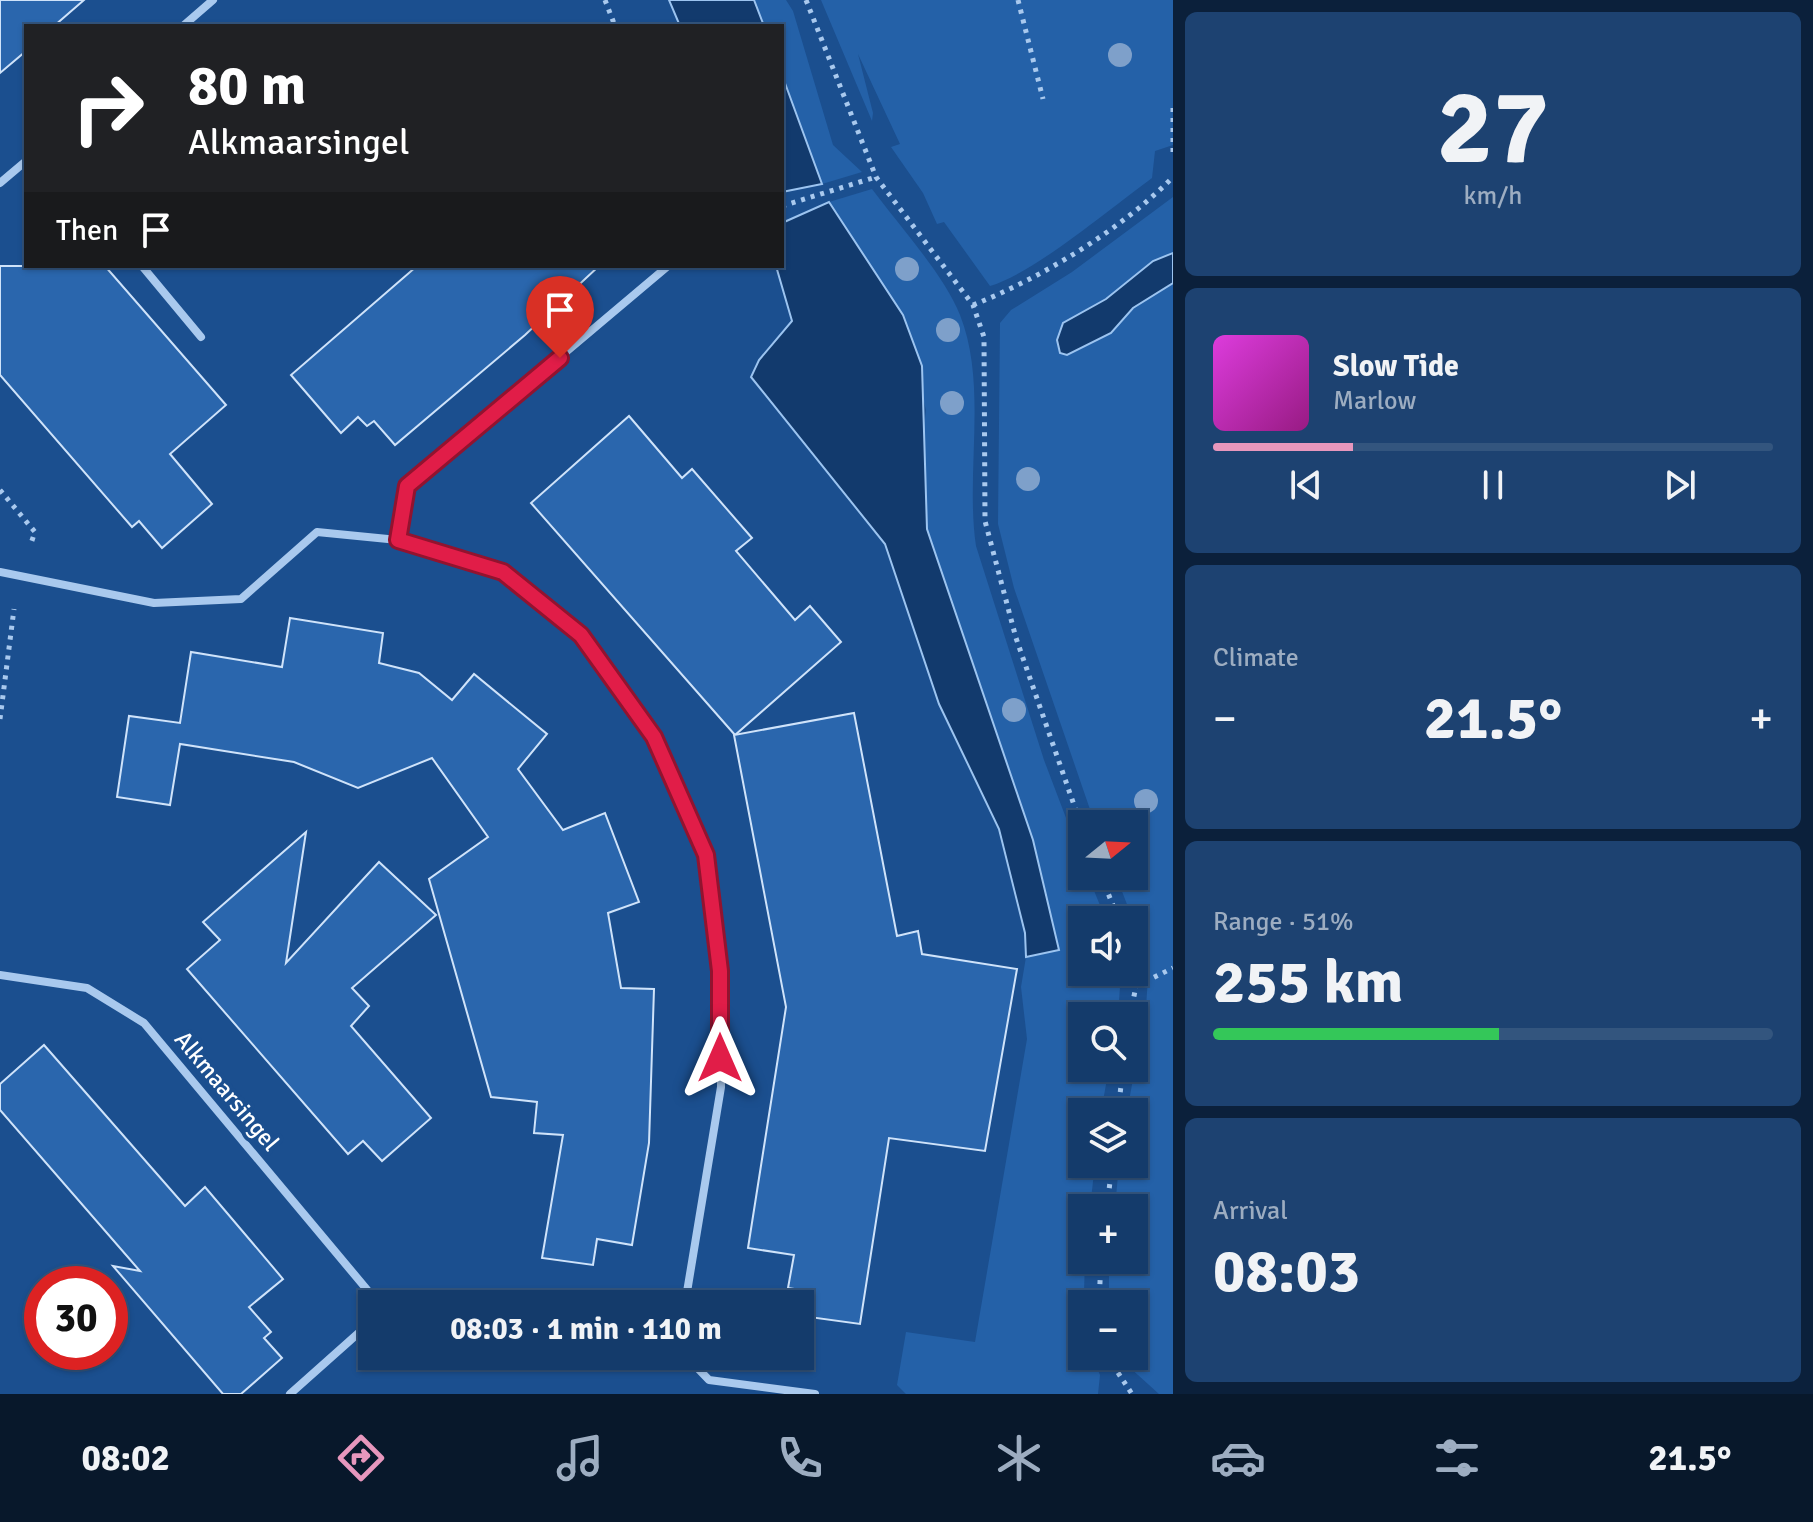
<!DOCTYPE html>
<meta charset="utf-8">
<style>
body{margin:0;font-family:Signika,sans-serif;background:#1d4271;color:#f1f3f6;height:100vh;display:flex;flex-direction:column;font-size:30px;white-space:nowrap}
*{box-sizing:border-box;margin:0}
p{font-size:26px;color:#9dadc1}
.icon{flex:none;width:44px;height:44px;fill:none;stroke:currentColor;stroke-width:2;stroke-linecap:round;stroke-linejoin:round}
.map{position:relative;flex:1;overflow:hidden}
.panel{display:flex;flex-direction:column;gap:12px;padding:12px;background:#0b203b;width:640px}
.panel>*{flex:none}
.top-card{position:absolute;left:24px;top:24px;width:760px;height:244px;border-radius:0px;box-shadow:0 2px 6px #0004,0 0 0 2px #33557e;background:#202124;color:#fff;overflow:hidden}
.needle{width:52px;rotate:72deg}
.buttons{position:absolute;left:1068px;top:810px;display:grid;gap:16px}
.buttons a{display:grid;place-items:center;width:80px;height:80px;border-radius:0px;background:#143b6b;box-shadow:0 2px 6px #0004,0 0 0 2px #33557e;font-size:40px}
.speed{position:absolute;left:24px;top:1266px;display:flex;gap:16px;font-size:40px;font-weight:700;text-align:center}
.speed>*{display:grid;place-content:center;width:104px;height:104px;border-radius:50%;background:#143b6b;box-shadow:0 2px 6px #0004,0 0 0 2px #33557e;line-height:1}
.speed .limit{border:12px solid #d22;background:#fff;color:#111}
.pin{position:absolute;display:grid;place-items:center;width:68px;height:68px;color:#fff;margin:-82px -34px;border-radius:50% 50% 50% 0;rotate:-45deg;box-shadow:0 0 8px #0007}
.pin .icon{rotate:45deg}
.me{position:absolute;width:88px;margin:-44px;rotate:0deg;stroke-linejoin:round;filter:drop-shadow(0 0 6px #0008)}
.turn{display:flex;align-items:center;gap:28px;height:168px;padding:0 32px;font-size:36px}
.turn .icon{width:104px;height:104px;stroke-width:2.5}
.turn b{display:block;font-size:56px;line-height:68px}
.then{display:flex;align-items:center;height:76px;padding:0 32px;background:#0003;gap:16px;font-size:30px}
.big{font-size:60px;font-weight:800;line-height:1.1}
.panel .tile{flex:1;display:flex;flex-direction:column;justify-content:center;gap:12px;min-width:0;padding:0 28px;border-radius:12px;background:#1d4271}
.panel .dial{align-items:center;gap:0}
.dial b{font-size:104px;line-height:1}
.song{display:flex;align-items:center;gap:24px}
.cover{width:96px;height:96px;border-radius:12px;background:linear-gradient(135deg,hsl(300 70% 55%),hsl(310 70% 35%))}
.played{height:8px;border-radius:4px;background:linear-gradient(90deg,#e797bd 25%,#33557e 25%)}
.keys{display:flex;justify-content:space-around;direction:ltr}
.heat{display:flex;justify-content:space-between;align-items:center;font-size:44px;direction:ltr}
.charge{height:12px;border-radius:6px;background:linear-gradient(90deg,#34c759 51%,#33557e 0)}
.trip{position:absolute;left:358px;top:1290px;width:456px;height:80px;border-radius:0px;background:#143b6b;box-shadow:0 2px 6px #0004,0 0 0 2px #33557e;font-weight:800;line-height:80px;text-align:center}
.menu{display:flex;height:128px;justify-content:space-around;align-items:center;background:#08182b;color:#9dadc1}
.menu .icon{width:56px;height:56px}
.menu .current{color:#e797bd}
.menu b{font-size:36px;color:#f1f3f6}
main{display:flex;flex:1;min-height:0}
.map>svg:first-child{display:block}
.green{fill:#2461a8}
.water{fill:#123a6d;stroke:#9cc4f0;stroke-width:2}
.building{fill:#2a66ad;stroke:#cfe3fa;stroke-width:2}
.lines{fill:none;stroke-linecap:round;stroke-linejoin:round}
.path{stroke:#a9c9ee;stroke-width:5;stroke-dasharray:4 6;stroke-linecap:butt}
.minor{stroke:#a9c9ee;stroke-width:8}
.tree{fill:#7ea0ca}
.route-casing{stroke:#92132f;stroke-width:20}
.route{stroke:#e11d48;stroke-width:14}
.labels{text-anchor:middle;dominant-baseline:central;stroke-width:8;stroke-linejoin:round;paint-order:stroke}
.street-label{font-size:24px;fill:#fff;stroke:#1b4f8f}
</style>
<main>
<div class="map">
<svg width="1173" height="1394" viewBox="0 0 1173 1394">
<rect width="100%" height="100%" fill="#1b4f8f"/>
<g class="green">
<polygon points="754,0 786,0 793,11 833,145 862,172 822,184 782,75 782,26 764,26"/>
<path d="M821 0H1173V145L1155 151 1152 178C1112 207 1033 274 990 286L944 222 937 224 923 193 891 147 900 144 858 54 873 113 872 121Z"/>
<path d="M872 189C898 224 945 276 960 315 988 386 965 472 976 546L1044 760 1082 860V876H1088L1106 920H1082V972H1121L1118 1016H1082V1068H1109L1101 1112H1082V1164H1095L1090 1208H1082V1260H1085L1082 1356H1092L1100 1375 1098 1394H906L897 1385 906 1332 975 1342 1027 1039 1021 987 1026 957 1059 949 1033 840 927 529 923 435 926 410 903 315 829 202Z"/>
<polygon points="1173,197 1173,1394 1159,1394 1117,1356 1134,1356 1134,1304 1109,1304 1109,1260 1134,1260 1134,1208 1115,1208 1119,1164 1134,1164 1134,1112 1127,1112 1146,1008 1149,961 1116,876 1134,876 1134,824 1095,824 1014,588 998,524 1000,323 1011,310 1072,272"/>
</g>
<g class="water">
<polygon points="669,0 754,0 764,26 680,26"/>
<polygon points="782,75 822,184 782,192"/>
<polygon points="829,202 903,315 922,366 927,529 1033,840 1059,950 1026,957 1025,933 999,829 939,704 885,544 751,377 759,360 792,321 776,266 782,266 782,223"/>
<polygon points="1173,253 1173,283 1133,308 1111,333 1067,355 1060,353 1057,340 1063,323 1106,299 1153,261"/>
</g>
<g class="building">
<polygon points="0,0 84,0 54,26 26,26 26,51 0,73"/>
<polygon points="0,266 105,266 226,405 170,454 212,504 162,548 139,521 132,527 0,375"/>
<polygon points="417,266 599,266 525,335 395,445 374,421 367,426 358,417 341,433 291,375"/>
<polygon points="629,416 682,478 692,469 752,538 736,551 795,620 810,606 841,642 735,735 531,503"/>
<polygon points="290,618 383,633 379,663 419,673 452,700 474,674 547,734 518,769 563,830 605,813 639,902 608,913 621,988 654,989 649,1143 632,1245 597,1239 593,1265 542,1258 563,1135 534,1133 537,1102 491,1097 429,879 488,837 432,758 358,788 294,762 180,744 170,805 117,797 129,716 180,723 191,652 282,667"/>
<polygon points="854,713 897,936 918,931 922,954 1017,969 985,1151 889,1138 860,1324 809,1317 814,1292 788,1288 794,1255 748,1248 786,1007 734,735"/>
<polygon points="306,832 286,963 379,862 436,915 352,988 369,1006 351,1026 431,1118 382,1161 363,1141 348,1154 187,969 220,940 203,922"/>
<polygon points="44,1045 185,1206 205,1187 283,1279 249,1307 271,1332 264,1338 282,1358 241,1394 223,1394 113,1266 140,1271 0,1110 0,1084"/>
</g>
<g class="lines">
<g class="path">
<polyline points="605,0 615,26"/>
<polyline points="806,0 876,177 973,305 984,337 985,521 1016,638 1082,828"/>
<polyline points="1018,0 1043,99"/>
<polyline points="1173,108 1173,154"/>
<polyline points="782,206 876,177"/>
<path d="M973 305C1041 278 1121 230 1173 177"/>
<polyline points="0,490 35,532 30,546"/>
<polyline points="0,719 14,609"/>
<polyline points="1101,876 1119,920"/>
<polyline points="1136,986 1173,968"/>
<polyline points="1130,1016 1136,986 1133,972"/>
<polyline points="1118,1112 1123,1068"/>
<polyline points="1107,1208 1112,1164"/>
<polyline points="1099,1304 1101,1260"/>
<polyline points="1107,1356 1132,1394"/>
</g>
<g class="minor">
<polyline points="183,26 213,0"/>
<polyline points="0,183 26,161"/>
<polyline points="142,266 201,337"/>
<polyline points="398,540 407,486 668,266"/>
<polyline points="0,572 154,603 241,599 317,532 398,540 503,572 581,635 654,737 706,855 720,971 721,1087 685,1304"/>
<polyline points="0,975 87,988 144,1023 379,1304"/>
<polyline points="686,1356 709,1380 815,1394"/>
<polyline points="290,1394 372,1321"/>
</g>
</g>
<g class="tree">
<circle cx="1120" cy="55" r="12"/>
<circle cx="907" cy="269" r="12"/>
<circle cx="948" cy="330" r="12"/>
<circle cx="952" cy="403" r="12"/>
<circle cx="1028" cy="479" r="12"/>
<circle cx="1014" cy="710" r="12"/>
<circle cx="1146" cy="801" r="12"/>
</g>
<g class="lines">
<defs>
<polyline id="route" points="560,358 407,486 398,540 503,572 581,635 654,737 706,855 720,971 720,1058"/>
</defs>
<use href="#route" class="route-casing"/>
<use href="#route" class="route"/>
</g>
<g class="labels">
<g class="street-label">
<text transform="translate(227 1091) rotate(50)">Alkmaarsingel</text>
</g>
</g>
</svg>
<div class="buttons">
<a><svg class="needle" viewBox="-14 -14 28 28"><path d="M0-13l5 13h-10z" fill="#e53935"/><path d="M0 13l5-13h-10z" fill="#9dadc1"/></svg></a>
<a><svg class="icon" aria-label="sound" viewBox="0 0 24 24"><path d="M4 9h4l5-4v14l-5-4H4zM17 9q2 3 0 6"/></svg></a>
<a><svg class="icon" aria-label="search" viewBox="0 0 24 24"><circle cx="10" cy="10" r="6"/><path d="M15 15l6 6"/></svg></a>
<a><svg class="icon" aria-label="layers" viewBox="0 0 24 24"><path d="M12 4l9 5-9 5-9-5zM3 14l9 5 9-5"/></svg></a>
<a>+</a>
<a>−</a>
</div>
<div class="speed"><div class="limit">30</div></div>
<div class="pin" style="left:560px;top:358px;background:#d93025"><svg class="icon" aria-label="arrive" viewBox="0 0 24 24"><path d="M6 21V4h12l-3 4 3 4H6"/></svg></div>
<svg class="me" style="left:720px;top:1058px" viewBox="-20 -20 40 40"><path d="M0-17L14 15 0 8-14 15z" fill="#e11d48" stroke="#fff" stroke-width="4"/></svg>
<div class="trip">08:03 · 1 min · 110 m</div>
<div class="top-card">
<div class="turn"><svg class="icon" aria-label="right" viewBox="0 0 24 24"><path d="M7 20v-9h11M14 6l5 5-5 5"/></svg><div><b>80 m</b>Alkmaarsingel</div></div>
<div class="then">Then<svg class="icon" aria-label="arrive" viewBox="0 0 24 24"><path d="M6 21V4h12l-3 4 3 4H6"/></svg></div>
</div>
</div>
<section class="panel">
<div class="tile dial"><b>27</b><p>km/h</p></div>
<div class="tile">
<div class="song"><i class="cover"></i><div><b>Slow Tide</b><p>Marlow</p></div></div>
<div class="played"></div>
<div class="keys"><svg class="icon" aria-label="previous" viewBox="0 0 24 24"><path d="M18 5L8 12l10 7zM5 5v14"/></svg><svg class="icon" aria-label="pause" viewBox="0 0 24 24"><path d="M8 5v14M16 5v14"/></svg><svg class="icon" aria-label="next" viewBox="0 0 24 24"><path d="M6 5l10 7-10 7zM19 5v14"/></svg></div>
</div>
<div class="tile"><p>Climate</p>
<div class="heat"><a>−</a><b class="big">21.5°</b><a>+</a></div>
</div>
<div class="tile"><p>Range · 51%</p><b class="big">255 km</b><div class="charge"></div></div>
<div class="tile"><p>Arrival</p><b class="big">08:03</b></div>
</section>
</main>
<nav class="menu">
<b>08:02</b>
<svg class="icon current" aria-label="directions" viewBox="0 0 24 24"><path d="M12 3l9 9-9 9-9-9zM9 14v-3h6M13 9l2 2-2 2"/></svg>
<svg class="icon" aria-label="music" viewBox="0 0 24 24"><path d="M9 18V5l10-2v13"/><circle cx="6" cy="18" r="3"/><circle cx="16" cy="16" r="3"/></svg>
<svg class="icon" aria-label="phone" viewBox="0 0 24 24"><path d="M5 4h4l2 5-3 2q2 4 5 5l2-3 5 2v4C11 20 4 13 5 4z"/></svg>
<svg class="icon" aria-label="climate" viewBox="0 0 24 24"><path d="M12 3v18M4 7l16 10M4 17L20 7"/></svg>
<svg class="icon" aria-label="car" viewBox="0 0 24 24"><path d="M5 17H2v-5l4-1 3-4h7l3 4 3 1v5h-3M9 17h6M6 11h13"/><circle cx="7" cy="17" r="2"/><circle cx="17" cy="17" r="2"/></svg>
<svg class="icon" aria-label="filters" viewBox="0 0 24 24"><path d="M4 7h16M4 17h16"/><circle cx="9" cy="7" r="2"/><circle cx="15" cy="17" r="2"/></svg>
<b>21.5°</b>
</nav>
